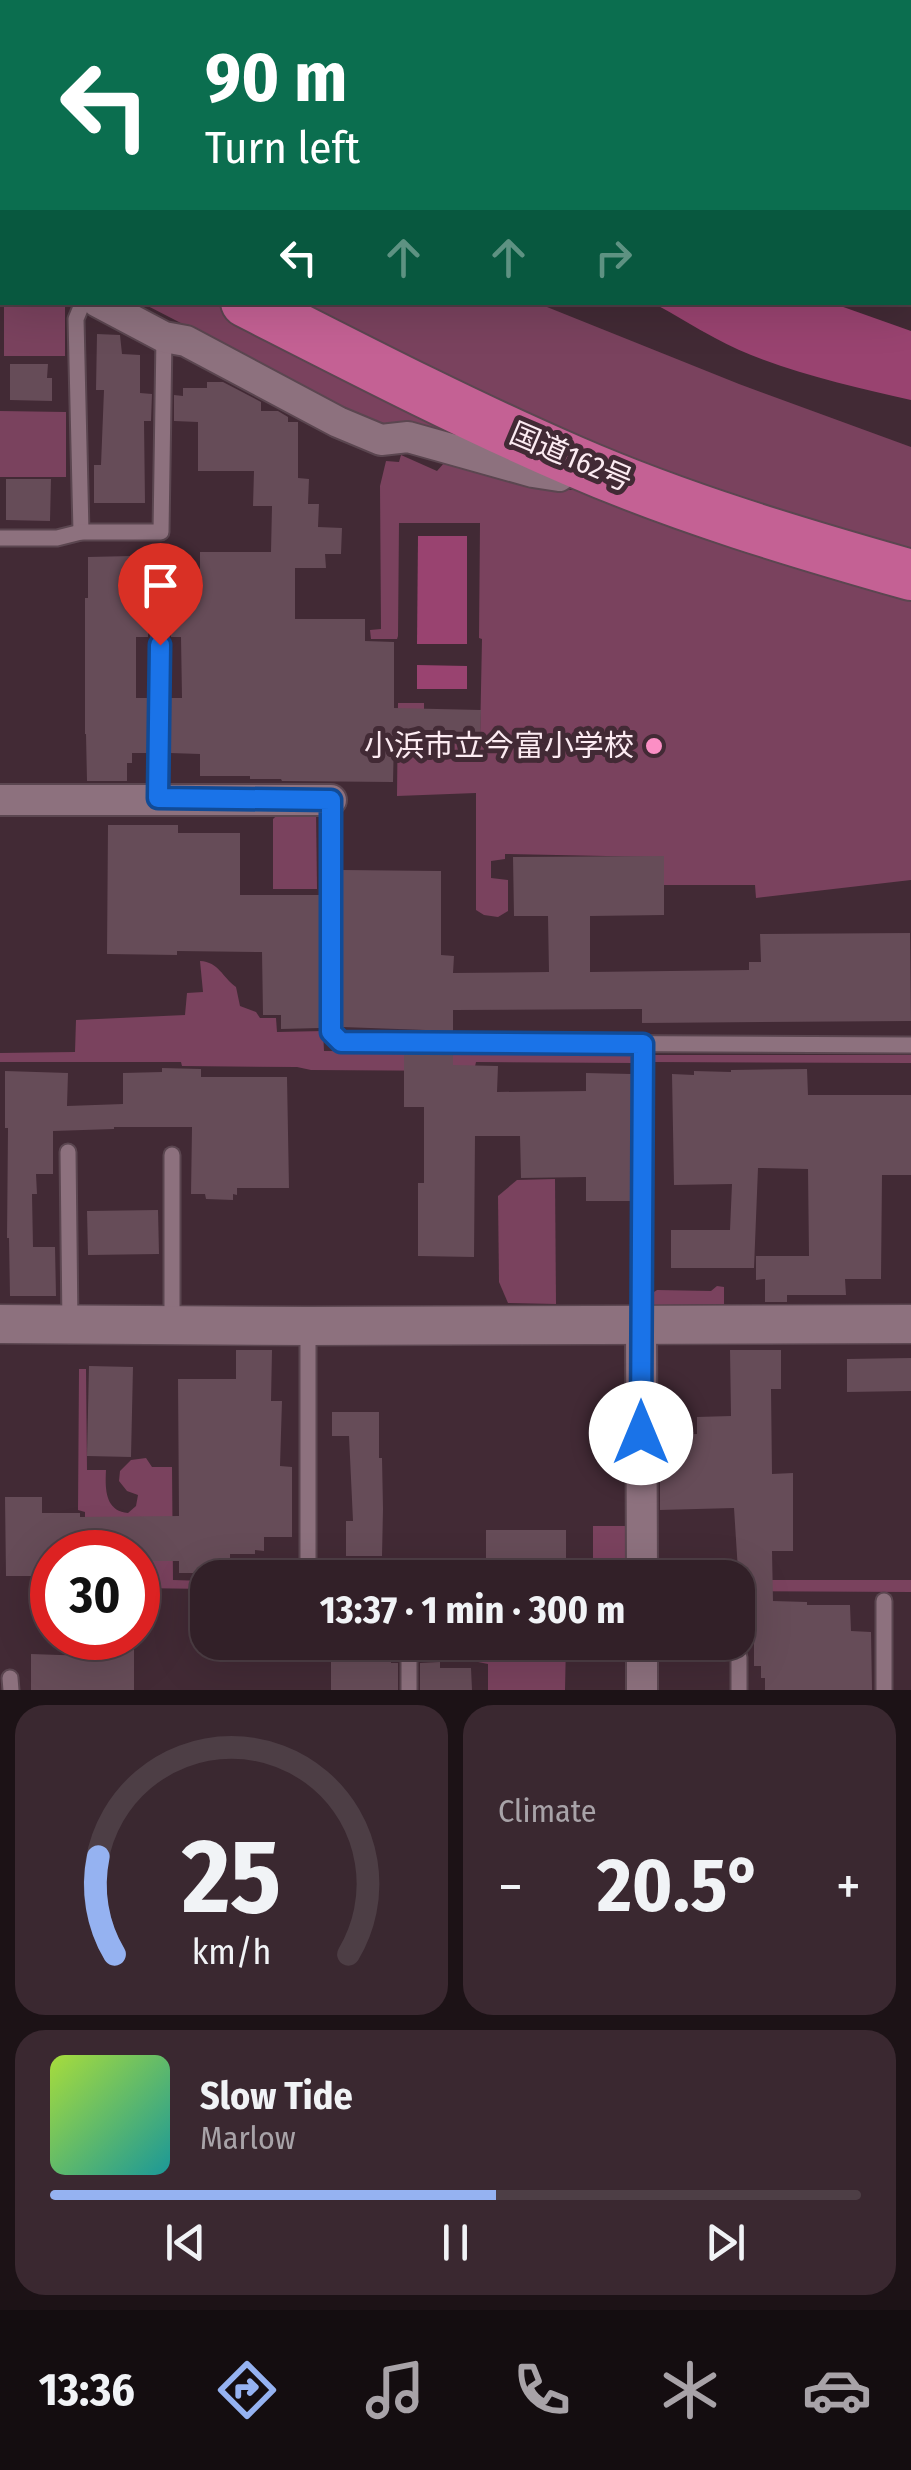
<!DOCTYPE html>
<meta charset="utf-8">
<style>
body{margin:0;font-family:"Fira Sans Condensed","Noto Sans JP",sans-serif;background:#3a2830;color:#f1f3f6;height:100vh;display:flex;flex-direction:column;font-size:38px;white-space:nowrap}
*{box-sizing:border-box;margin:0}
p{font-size:32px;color:#a8a3a8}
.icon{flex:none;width:55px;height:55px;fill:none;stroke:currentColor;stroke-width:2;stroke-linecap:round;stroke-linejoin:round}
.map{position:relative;height:1690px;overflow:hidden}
.drawer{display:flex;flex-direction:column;gap:15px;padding:15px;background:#1c1216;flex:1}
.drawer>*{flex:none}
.top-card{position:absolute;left:0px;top:0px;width:912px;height:305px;box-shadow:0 10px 40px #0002,0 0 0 2px #4d3e45;background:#0b6e4f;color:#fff;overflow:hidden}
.speed{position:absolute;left:30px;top:1530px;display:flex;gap:20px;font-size:50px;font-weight:700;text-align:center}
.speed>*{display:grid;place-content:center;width:130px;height:130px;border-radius:50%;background:#322028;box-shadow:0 10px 40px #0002,0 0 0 2px #4d3e45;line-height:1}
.speed .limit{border:15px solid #d22;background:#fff;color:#111}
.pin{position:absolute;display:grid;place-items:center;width:85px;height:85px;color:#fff;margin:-102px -42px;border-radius:50% 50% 50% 0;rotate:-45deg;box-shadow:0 0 10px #0007}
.pin .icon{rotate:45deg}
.me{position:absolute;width:110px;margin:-55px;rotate:0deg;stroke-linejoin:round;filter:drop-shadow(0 0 8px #0008)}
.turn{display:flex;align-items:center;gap:35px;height:210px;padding:0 40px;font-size:45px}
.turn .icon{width:130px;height:130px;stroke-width:2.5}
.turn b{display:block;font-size:70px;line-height:85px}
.lanes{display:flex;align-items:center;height:95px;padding:0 40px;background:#0003;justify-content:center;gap:50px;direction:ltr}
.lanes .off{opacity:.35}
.big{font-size:75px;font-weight:700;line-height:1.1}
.drawer .card{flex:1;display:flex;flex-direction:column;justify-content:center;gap:15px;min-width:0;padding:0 35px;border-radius:30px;background:#3a2830}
.drawer .dial{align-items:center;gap:0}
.dial svg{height:260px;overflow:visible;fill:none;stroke:#4d3e45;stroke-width:7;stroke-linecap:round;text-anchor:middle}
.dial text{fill:#f1f3f6;stroke:none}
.song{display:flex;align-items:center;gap:30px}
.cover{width:120px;height:120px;border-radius:15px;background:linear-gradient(135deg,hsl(80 70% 55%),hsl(180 70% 35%))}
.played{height:10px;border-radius:5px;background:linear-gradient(90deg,#95b2f1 55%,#4d3e45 55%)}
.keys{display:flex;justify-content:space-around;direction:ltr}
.heat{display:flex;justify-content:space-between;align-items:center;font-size:55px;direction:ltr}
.drawer .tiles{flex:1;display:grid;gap:15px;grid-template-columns:1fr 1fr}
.card:last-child{grid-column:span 2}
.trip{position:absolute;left:190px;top:1560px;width:565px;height:100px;border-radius:30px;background:#322028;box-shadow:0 10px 40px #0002,0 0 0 2px #4d3e45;font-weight:700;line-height:100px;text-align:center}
.dock{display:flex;height:160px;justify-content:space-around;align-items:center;background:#140d10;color:#a8a3a8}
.dock .icon{width:70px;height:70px}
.dock .selected{color:#95b2f1}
.dock b{font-size:45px;color:#f1f3f6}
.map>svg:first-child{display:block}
.green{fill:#7a425e}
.water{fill:#994370}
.building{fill:#664c58}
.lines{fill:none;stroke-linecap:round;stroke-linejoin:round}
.service-casing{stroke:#5b4650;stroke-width:19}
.minor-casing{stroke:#5b4650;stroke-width:34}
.tertiary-casing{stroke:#5b4650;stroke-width:41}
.trunk-casing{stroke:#5b4650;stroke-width:54}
.service{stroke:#8d717e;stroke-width:15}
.minor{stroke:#8d717e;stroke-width:30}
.tertiary{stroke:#8d717e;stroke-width:38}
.trunk{stroke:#c46194;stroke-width:50}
.route-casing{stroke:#114b97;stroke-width:25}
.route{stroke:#1a73e8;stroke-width:18}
.poi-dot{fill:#fb8fc5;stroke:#422a35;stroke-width:4}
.labels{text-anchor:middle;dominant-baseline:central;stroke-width:10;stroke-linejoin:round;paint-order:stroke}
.street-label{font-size:30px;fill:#fcebf2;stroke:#422a35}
.poi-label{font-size:30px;fill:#fcebf2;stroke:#422a35;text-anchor:end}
</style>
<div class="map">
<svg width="911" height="1690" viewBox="0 0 911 1690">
<rect width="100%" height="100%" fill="#422a35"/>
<g class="green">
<polygon points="4,303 62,303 65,306 65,356 4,356"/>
<polygon points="142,303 217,303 539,461 410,429 357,419 357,414"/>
<polygon points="277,303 537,303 739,384 911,447 911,560 715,499"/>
<polygon points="0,411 66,412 66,477 0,477"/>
<polygon points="401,455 437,471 445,462 571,490 602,488 911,590 911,880 756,898 755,885 654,885 654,857 505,854 505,859 491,861 491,878 508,880 508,911 498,917 484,915 476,910 476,793 397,796 398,703 424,703 424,740 480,739 482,639 479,638 480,523 399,523 398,636 397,639 371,639 370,630 381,629 380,486 386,461 399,462"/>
<polygon points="284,809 316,810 317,889 273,889 273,819"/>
<path d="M200 961C219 962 222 977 236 987L240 1006 256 1012 260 1018H276L277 1032 323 1031 324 1051 635 1053V1063L476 1062 474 1071 311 1070 297 1067 182 1066 181 1062H0V1053L75 1052 76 1020 185 1015 187 993 203 992Z"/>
<polygon points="652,1055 911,1055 911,1063 651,1062"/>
<polygon points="555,1179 556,1304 508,1303 499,1282 498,1196 517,1180"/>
<polygon points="717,1286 724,1287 724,1304 650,1305 651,1294 657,1290 711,1291"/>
<path d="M79 1369H86L87 1470H106C105 1489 105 1511 128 1513L136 1506 138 1495 127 1491 119 1481 120 1471 131 1460 146 1458 152 1467H172L173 1580 207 1581V1589L138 1588V1552H85V1512L78 1510Z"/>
<polygon points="593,1526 631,1526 632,1577 593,1577"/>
<polygon points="738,1580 911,1580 911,1592 738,1591"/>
<polygon points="472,1643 566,1643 565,1690 488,1690 488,1664 473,1661"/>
</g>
<g class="water">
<polygon points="45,0 496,0 502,2 50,2"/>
<path d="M653 303H832L911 331V400C849 386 771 369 715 338 694 327 674 314 653 303Z"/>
<polygon points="418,536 467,536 467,644 417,644"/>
<polygon points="417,665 467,666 467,689 417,689"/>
</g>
<g class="building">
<polygon points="97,334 120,335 122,354 140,355 140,393 152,394 151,421 144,421 145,503 94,503 94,465 101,465 104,390 96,390"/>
<polygon points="10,364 48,364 47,378 52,378 52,401 10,400"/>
<polygon points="207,382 223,382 261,402 261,411 278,411 288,417 288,422 298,422 298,478 309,479 308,504 319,504 318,527 342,528 341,554 325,554 326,568 295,568 295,619 365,619 365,641 394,642 394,708 481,710 480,738 394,736 393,782 282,781 281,779 250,779 250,776 200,776 200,754 170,753 170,698 182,698 181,637 171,637 171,606 194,607 194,594 200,594 200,552 271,552 272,506 253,506 254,471 198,471 198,422 174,421 174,395 183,396 183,388 207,388"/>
<polygon points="6,479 51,479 50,521 6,520"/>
<polygon points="132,556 132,569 150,569 148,637 136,637 136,698 148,698 147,753 132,753 132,763 127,763 127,781 87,781 86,734 85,734 85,598 88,598 88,557"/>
<polygon points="108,825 178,825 178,833 240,833 240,895 320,895 320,1028 281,1029 281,1015 263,1015 262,952 177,951 177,955 107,954"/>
<polygon points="664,856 664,915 590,916 590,972 749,970 749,962 761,962 760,934 910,933 911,1021 642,1023 642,1009 453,1010 453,1031 342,1027 342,870 441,871 441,955 454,956 453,973 549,972 548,916 514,916 513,857"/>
<polygon points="404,1054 453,1054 453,1065 498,1066 497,1092 586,1091 586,1073 631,1074 631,1201 586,1201 586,1177 521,1178 520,1136 475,1136 474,1257 418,1256 418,1183 424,1183 424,1107 404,1107"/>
<polygon points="162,1068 201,1069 201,1077 287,1077 289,1188 237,1188 237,1195 233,1194 233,1200 206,1199 205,1194 191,1194 192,1127 114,1127 114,1129 53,1131 53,1174 36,1174 37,1194 32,1194 33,1247 55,1247 56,1296 10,1296 9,1238 7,1238 8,1128 5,1128 5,1071 68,1073 67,1106 123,1104 123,1073 162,1072"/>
<polygon points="807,1069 808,1095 911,1095 911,1175 882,1175 881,1279 845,1279 846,1295 787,1295 787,1302 765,1302 765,1279 756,1280 756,1256 809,1256 808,1169 758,1168 754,1268 671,1268 671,1230 730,1230 732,1184 674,1185 672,1074 694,1075 694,1071 731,1072 731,1070"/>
<polygon points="158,1210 159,1254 88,1255 87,1211"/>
<polygon points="236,1350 272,1350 271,1401 282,1401 280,1466 292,1467 292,1537 264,1537 264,1551 255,1550 255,1554 230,1554 230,1573 179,1573 179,1561 138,1561 138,1552 52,1552 52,1576 6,1576 5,1497 42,1497 42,1513 80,1513 80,1517 179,1516 178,1379 236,1379"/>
<polygon points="730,1350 781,1350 781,1389 771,1389 772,1474 793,1473 793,1551 772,1551 773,1601 807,1602 807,1605 850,1605 851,1631 871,1632 872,1690 765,1690 765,1678 761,1678 761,1666 754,1666 754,1636 738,1636 738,1571 734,1508 660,1510 660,1435 697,1434 697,1417 731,1416"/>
<polygon points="911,1358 911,1391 847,1392 847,1359"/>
<polygon points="89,1366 133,1367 131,1457 87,1456"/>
<polygon points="332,1412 379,1412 379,1458 382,1458 383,1509 382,1556 346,1556 346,1521 353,1521 349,1436 332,1436"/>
<polygon points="486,1530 566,1530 566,1577 486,1576"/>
<polygon points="88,1638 134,1638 134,1690 31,1690 31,1654 88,1656"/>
<polygon points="331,1642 391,1642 391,1663 398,1663 398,1690 331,1690"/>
<polygon points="440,1662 440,1668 471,1668 472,1690 420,1690 420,1663"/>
</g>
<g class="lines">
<defs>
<g id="service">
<polyline points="81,532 76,319 83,302"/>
<polyline points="0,538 57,538 81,532 161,532 164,337"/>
<polyline points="158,799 160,606"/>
<polyline points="331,800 331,1032 341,1042 911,1045"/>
<polyline points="68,1152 70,1325"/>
<polyline points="172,1155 172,1324"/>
<polyline points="641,1324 643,1044"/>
<polyline points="308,1326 308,1577"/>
<polyline points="10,1678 11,1690"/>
<polyline points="409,1690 409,1658"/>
<polyline points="739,1690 739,1657"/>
<polyline points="884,1690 884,1601"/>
</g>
<g id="minor">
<polyline points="715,0 720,2"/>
<polyline points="910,76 911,76"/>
<polyline points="0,281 2,281"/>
<polyline points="98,302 164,337 186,341 338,422 381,440 408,437 533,472 559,476 573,464"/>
<polyline points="0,800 331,800"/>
<polyline points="641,1324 642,1578"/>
<polyline points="642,1642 642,1690"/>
</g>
<polyline id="tertiary" points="0,1324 308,1326 911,1324"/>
<g id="trunk">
<polyline points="0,182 2,183"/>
<path d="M246 302C354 357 462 413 573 461 681 508 798 543 911 575"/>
</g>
</defs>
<use href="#service" class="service-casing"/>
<use href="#minor" class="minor-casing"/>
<use href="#tertiary" class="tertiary-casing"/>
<use href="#trunk" class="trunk-casing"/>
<use href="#service" class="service"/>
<use href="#minor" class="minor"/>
<use href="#tertiary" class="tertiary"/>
<use href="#trunk" class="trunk"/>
</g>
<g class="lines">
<defs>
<polyline id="route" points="160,645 158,798 331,800 331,1032 341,1042 643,1044 641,1433"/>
</defs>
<use href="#route" class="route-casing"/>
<use href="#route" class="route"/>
</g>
<circle class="poi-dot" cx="654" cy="746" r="10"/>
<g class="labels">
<g class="street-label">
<text transform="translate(571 457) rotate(23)">国道162号</text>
</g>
<g class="poi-label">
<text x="634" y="746">小浜市立今富小学校</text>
</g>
</g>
</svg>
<div class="speed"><div class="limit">30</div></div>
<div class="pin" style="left:160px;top:645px;background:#d93025"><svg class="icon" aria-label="arrive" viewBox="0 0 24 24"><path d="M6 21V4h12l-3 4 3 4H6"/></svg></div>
<svg class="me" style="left:641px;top:1433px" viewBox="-20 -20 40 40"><circle r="19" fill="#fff"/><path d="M0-13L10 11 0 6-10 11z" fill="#1a73e8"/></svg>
<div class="trip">13:37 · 1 min · 300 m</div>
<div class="top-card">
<div class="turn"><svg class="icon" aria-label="left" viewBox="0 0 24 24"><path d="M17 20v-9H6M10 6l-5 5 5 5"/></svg><div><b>90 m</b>Turn left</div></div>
<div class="lanes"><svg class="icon" aria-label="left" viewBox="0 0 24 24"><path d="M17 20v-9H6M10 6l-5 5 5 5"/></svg><svg class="icon off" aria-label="ahead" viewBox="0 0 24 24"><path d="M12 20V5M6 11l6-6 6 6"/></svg><svg class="icon off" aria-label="ahead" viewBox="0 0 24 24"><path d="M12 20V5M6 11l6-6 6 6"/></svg><svg class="icon off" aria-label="right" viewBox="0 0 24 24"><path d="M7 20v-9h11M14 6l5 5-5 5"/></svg></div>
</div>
</div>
<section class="drawer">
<div class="tiles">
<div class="card dial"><svg viewBox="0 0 100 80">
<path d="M14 69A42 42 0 1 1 86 69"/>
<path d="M14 69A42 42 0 0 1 9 39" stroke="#95b2f1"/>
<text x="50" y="56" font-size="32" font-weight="700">25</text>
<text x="50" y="72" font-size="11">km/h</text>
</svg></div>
<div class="card"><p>Climate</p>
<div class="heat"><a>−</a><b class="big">20.5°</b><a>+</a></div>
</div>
<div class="card">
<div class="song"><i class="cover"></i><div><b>Slow Tide</b><p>Marlow</p></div></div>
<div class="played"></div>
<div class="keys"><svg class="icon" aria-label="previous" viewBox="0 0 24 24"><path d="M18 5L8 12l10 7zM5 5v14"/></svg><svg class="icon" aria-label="pause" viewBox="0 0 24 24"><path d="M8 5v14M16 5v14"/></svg><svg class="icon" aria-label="next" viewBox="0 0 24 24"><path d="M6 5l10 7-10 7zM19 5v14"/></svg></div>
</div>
</div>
</section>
<nav class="dock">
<b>13:36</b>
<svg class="icon selected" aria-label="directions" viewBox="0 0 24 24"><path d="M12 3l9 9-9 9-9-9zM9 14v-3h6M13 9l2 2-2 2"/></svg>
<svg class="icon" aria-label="music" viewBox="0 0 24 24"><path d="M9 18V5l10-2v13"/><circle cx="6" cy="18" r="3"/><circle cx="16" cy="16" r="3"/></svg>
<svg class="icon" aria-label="phone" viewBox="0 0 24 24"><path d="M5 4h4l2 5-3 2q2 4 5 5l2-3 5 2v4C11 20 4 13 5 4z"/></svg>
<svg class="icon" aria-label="climate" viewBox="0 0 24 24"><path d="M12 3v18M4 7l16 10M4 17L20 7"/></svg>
<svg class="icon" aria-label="car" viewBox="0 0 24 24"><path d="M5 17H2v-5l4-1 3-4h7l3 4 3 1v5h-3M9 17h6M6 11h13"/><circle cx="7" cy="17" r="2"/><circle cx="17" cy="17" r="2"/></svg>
</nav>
